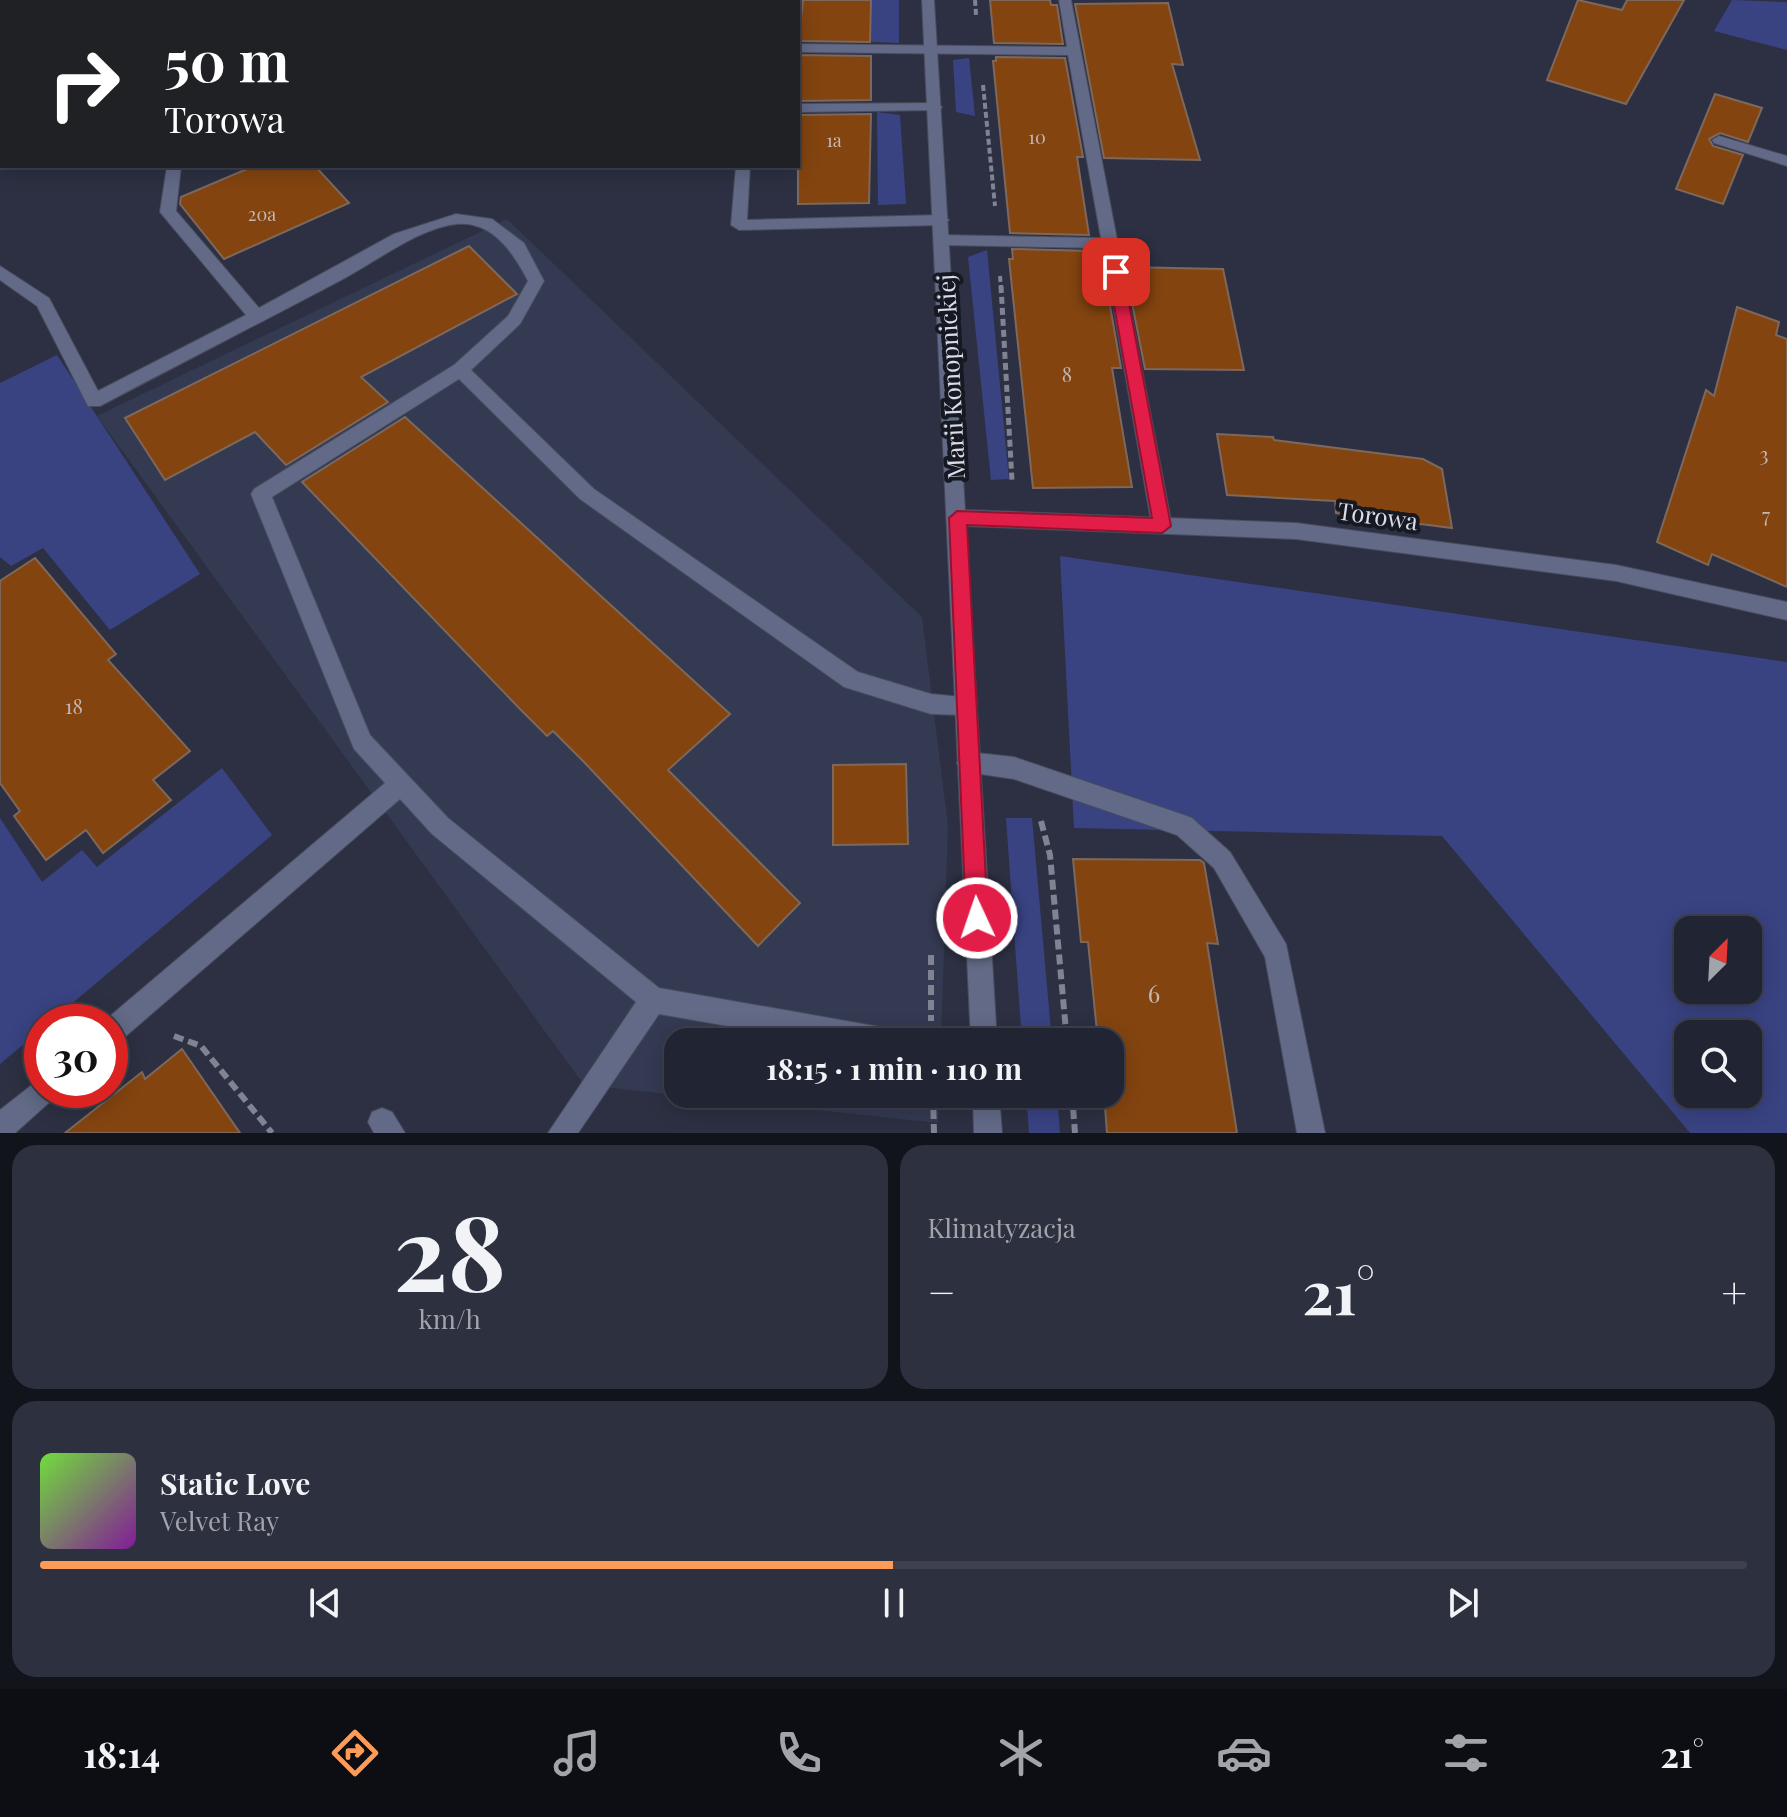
<!DOCTYPE html>
<html lang="pl">
<meta charset="utf-8">
<style>
body{margin:0;font-family:"Playfair Display",serif;background:#2d303e;color:#f1f3f6;height:100vh;display:flex;flex-direction:column;font-size:30px;white-space:nowrap}
*{box-sizing:border-box;margin:0}
p{font-size:26px;color:#a2a4ac}
.icon{flex:none;width:44px;height:44px;fill:none;stroke:currentColor;stroke-width:2;stroke-linecap:round;stroke-linejoin:round}
.map{position:relative;height:1133px;overflow:hidden}
.details{display:flex;flex-direction:column;gap:12px;padding:12px;background:#12141c;flex:1}
.details>*{flex:none}
.guide{position:absolute;left:0px;top:0px;width:800px;height:168px;box-shadow:0 4px 20px #0003,0 0 0 2px #3e414d;background:#202124;color:#fff;overflow:hidden}
.needle{width:52px;rotate:24deg}
.buttons{position:absolute;left:1674px;top:916px;display:grid;gap:16px}
.buttons a{display:grid;place-items:center;width:88px;height:88px;border-radius:16px;background:#212432;box-shadow:0 4px 20px #0003,0 0 0 2px #3e414d;font-size:40px}
.speed{position:absolute;left:24px;top:1004px;display:flex;gap:16px;font-size:40px;font-weight:700;text-align:center}
.speed>*{display:grid;place-content:center;width:104px;height:104px;border-radius:50%;background:#212432;box-shadow:0 4px 20px #0003,0 0 0 2px #3e414d;line-height:1}
.speed .limit{border:12px solid #d22;background:#fff;color:#111}
.pin{position:absolute;display:grid;place-items:center;width:68px;height:68px;color:#fff;margin:-34px;border-radius:16px;box-shadow:0 4px 12px #0006}
.me{position:absolute;width:88px;margin:-44px;rotate:357deg;stroke-linejoin:round;filter:drop-shadow(0 0 6px #0008)}
.turn{display:flex;align-items:center;gap:28px;height:168px;padding:0 32px;font-size:36px}
.turn .icon{width:104px;height:104px;stroke-width:2.5}
.turn b{display:block;font-size:56px;line-height:68px}
.big{font-size:60px;font-weight:700;line-height:1.1}
.details .tile{flex:1;display:flex;flex-direction:column;justify-content:center;gap:12px;min-width:0;padding:0 28px;border-radius:24px;background:#2d303e}
.details .dial{align-items:center;gap:0}
.dial b{font-size:104px;line-height:1}
.song{display:flex;align-items:center;gap:24px}
.cover{width:96px;height:96px;border-radius:12px;background:linear-gradient(135deg,hsl(100 70% 55%),hsl(290 70% 35%))}
.played{height:8px;border-radius:4px;background:linear-gradient(90deg,#fe9c57 50%,#3e414d 50%)}
.keys{display:flex;justify-content:space-around;direction:ltr}
.heat{display:flex;justify-content:space-between;align-items:center;font-size:44px;direction:ltr}
.details .tiles{flex:1;display:grid;gap:12px;grid-template-columns:1fr 1fr}
.tile:last-child{grid-column:span 2}
.trip{position:absolute;left:664px;top:1028px;width:460px;height:80px;border-radius:24px;background:#212432;box-shadow:0 4px 20px #0003,0 0 0 2px #3e414d;font-weight:700;line-height:80px;text-align:center}
.tabs{display:flex;height:128px;justify-content:space-around;align-items:center;background:#0d0e14;color:#a2a4ac}
.tabs .icon{width:56px;height:56px}
.tabs .active{color:#fe9c57}
.tabs b{font-size:36px;color:#f1f3f6}
.map>svg:first-child{display:block}
.built{fill:#343a52}
.green{fill:#394382;fill-rule:evenodd}
.building{fill:#834410;stroke:#7d685b;stroke-width:2}
.lines{fill:none;stroke-linecap:round;stroke-linejoin:round}
.lane-casing{stroke:#484c5d;stroke-width:2}
.street-casing{stroke:#484c5d;stroke-width:2}
.path-far2{stroke:#7f8392;stroke-width:4;stroke-dasharray:6 3;stroke-linecap:butt}
.path-far1{stroke:#7f8392;stroke-width:5;stroke-dasharray:7 4;stroke-linecap:butt}
.path{stroke:#7f8392;stroke-width:6;stroke-dasharray:10 5;stroke-linecap:butt}
.lane{fill:#626a87;fill-rule:evenodd}
.street{fill:#626a87;fill-rule:evenodd}
.route{fill:#e11d48;stroke:#92132f;stroke-width:2}
.labels{text-anchor:middle;dominant-baseline:central;stroke-width:8;stroke-linejoin:round;paint-order:stroke}
.far-number-label{font-size:18px;fill:#c4b7b3}
.number-label{font-size:20px;fill:#c4b7b3}
.street-label{font-size:24px;fill:#dadde9;stroke:#161921}
.near-number-label{font-size:24px;fill:#c4b7b3}
</style>
<div class="map">
<svg width="1787" height="1133" viewBox="0 0 1787 1133">
<rect width="100%" height="100%" fill="#2c3042"/>
<polygon class="built" points="507,219 922,617 948,826 941,1042 678,1042 678,1094 939,1094 938,1123 584,1085 97,416"/>
<g class="green">
<polygon points="871,0 899,0 899,43 851,41"/>
<polygon points="1732,0 1787,2 1787,50 1714,31"/>
<polygon points="969,58 975,116 956,112 953,60"/>
<polygon points="877,112 900,115 906,204 878,205"/>
<polygon points="987,250 1009,479 991,480 968,257"/>
<polygon points="57,355 200,574 110,630 43,548 11,566 0,557 0,383"/>
<path d="M1060 556 1787 662V1133H1690L1442 836 1074 828ZM1688 930H1748V990H1688ZM1688 1034H1748V1094H1688Z"/>
<polygon points="222,768 272,835 50,1022 42,1022 42,1029 0,1064 0,818 42,882 82,850 97,867"/>
<polygon points="1006,818 1032,818 1052,1042 1022,1042"/>
<polygon points="1026,1094 1057,1094 1060,1133 1029,1133"/>
</g>
<g class="building">
<polygon points="803,0 871,0 870,42 799,41"/>
<polygon points="990,0 1050,0 1051,5 1057,5 1063,44 994,43"/>
<polygon points="1578,0 1622,10 1627,0 1684,0 1626,104 1547,80"/>
<polygon points="1168,3 1183,65 1172,64 1200,160 1104,158 1075,4"/>
<polygon points="798,55 871,56 871,100 798,101"/>
<polygon points="996,57 1065,58 1083,157 1077,157 1089,235 1010,233 993,61 996,61"/>
<polygon points="1715,94 1762,108 1748,142 1720,133 1709,139 1713,146 1743,155 1723,204 1676,189"/>
<polygon points="871,114 869,203 798,204 798,115"/>
<polygon points="254,166 315,166 349,203 224,259 180,204 181,197"/>
<polygon points="469,246 517,294 361,377 388,402 286,465 255,432 165,480 125,418"/>
<polygon points="1012,249 1092,251 1095,266 1103,266 1121,368 1112,368 1132,487 1033,488 1009,259 1013,259"/>
<polygon points="1125,267 1223,269 1244,370 1145,369"/>
<polygon points="1737,307 1779,322 1776,335 1787,339 1787,587 1712,554 1708,565 1657,542 1706,390 1714,396"/>
<polygon points="405,417 730,714 668,770 800,903 758,946 583,761 553,731 547,736 518,707 302,482"/>
<polygon points="1217,434 1273,437 1274,440 1423,459 1442,469 1452,528 1336,513 1335,501 1227,495"/>
<polygon points="35,558 116,654 108,660 190,751 153,780 171,800 103,853 86,830 46,860 14,816 20,811 0,783 0,581"/>
<polygon points="906,764 908,844 833,845 833,765"/>
<polygon points="1073,859 1200,860 1204,863 1218,944 1207,943 1237,1133 1107,1133 1104,1094 1110,1094 1110,1042 1098,1042 1088,942 1081,942"/>
<polygon points="182,1049 240,1133 65,1133 142,1072 145,1079"/>
</g>
<g class="lines">
<defs>
<g id="lane">
<rect x="706" y="0" width="12" height="2"/>
<rect x="782" y="0" width="12" height="2"/>
<polygon points="1059,0 1071,0 1172,526 1169,532 1155,532 1152,526 1103,248 942,245 934,240 942,235 1101,238 1068,55 798,52 798,44 1067,47"/>
<polygon points="935,103 942,107 940,110 798,112 798,104"/>
<rect x="0" y="111" width="2" height="8"/>
<polygon points="1719,136 1787,156 1787,166 1714,143 1712,140"/>
<path d="M167 166H181L176 211 259 308 394 234 456 214 492 219 524 243 544 281 520 324 471 370 594 489 858 672 931 694 972 698 975 705 972 712 964 715 931 714 844 687 580 499 459 379 272 497 370 735 448 818 659 988 892 1029 901 1033 905 1042H818L659 1014 578 1133H548L636 1002 432 834 400 799 119 1042 110 1046V1022H103L385 783 354 749 251 494 254 489 454 365 508 316 528 281C514 254 493 221 457 224 421 227 375 262 343 279 262 322 181 363 100 406H88L37 306 0 280V266L49 298 98 391 246 315 160 212Z"/>
<polygon points="736,166 750,166 747,220 941,215 949,220 941,225 739,230 731,225"/>
<polygon points="968,752 1014,757 1184,815 1192,818 1230,852 1286,944 1325,1133 1297,1133 1265,957 1214,868 1177,835 1014,779 960,771 957,763 960,755"/>
<polygon points="42,1077 42,1090 57,1090 53,1099 15,1133 0,1133 0,1110"/>
<polygon points="382,1108 392,1112 405,1133 374,1133 368,1122 372,1112"/>
</g>
<g id="street">
<polygon points="922,0 934,0 965,510 1296,523 1616,565 1787,602 1787,620 1616,581 1296,539 966,526 997,1042 971,1042"/>
<polygon points="973,1094 999,1094 1002,1133 974,1133"/>
</g>
</defs>
<use href="#lane" class="lane-casing"/>
<use href="#street" class="street-casing"/>
<g class="path-far2">
<polyline points="975,0 976,15"/>
<polyline points="983,85 995,206"/>
<polyline points="1000,276 1001,288"/>
</g>
<polyline class="path-far1" points="1001,286 1012,481"/>
<g class="path">
<polyline points="1041,821 1050,855 1067,1042"/>
<polyline points="931,955 931,1021"/>
<polyline points="174,1036 201,1046 272,1133"/>
<polyline points="933,1094 934,1133"/>
<polyline points="1072,1094 1075,1133"/>
</g>
<use href="#lane" class="lane"/>
<use href="#street" class="street"/>
</g>
<polygon class="route" points="1116,267 1123,272 1171,526 1162,533 967,525 988,918 985,926 977,929 969,926 966,918 949,518 957,511 1152,518 1108,272"/>
<g class="labels">
<g class="far-number-label">
<text x="1037" y="137">10</text>
<text x="834" y="140">1a</text>
<text x="262" y="214">20a</text>
</g>
<g class="number-label">
<text x="1067" y="373">8</text>
<text x="1764" y="453">3</text>
<text x="1766" y="514">7</text>
<text x="74" y="705">18</text>
</g>
<g class="street-label">
<text transform="translate(950 377) rotate(-93)">Marii Konopnickiej</text>
<text transform="translate(1378 515) rotate(8)">Torowa</text>
</g>
<g class="near-number-label">
<text x="1154" y="993">6</text>
</g>
</g>
</svg>
<div class="buttons">
<a><svg class="needle" viewBox="-14 -14 28 28"><path d="M0-13l5 13h-10z" fill="#e53935"/><path d="M0 13l5-13h-10z" fill="#a2a4ac"/></svg></a>
<a><svg class="icon" aria-label="search" viewBox="0 0 24 24"><circle cx="10" cy="10" r="6"/><path d="M15 15l6 6"/></svg></a>
</div>
<div class="speed"><div class="limit">30</div></div>
<div class="pin" style="left:1116px;top:272px;background:#d93025"><svg class="icon" aria-label="arrive" viewBox="0 0 24 24"><path d="M6 21V4h12l-3 4 3 4H6"/></svg></div>
<svg class="me" style="left:977px;top:918px" viewBox="-20 -20 40 40"><circle r="17" fill="#e11d48" stroke="#fff" stroke-width="3"/><path d="M0-11L8 9 0 5-8 9z" fill="#fff"/></svg>
<div class="trip">18:15 · 1 min · 110 m</div>
<div class="guide">
<div class="turn"><svg class="icon" aria-label="right" viewBox="0 0 24 24"><path d="M7 20v-9h11M14 6l5 5-5 5"/></svg><div><b>50 m</b>Torowa</div></div>
</div>
</div>
<section class="details">
<div class="tiles">
<div class="tile dial"><b>28</b><p>km/h</p></div>
<div class="tile"><p>Klimatyzacja</p>
<div class="heat"><a>−</a><b class="big">21°</b><a>+</a></div>
</div>
<div class="tile">
<div class="song"><i class="cover"></i><div><b>Static Love</b><p>Velvet Ray</p></div></div>
<div class="played"></div>
<div class="keys"><svg class="icon" aria-label="previous" viewBox="0 0 24 24"><path d="M18 5L8 12l10 7zM5 5v14"/></svg><svg class="icon" aria-label="pause" viewBox="0 0 24 24"><path d="M8 5v14M16 5v14"/></svg><svg class="icon" aria-label="next" viewBox="0 0 24 24"><path d="M6 5l10 7-10 7zM19 5v14"/></svg></div>
</div>
</div>
</section>
<nav class="tabs">
<b>18:14</b>
<svg class="icon active" aria-label="directions" viewBox="0 0 24 24"><path d="M12 3l9 9-9 9-9-9zM9 14v-3h6M13 9l2 2-2 2"/></svg>
<svg class="icon" aria-label="music" viewBox="0 0 24 24"><path d="M9 18V5l10-2v13"/><circle cx="6" cy="18" r="3"/><circle cx="16" cy="16" r="3"/></svg>
<svg class="icon" aria-label="phone" viewBox="0 0 24 24"><path d="M5 4h4l2 5-3 2q2 4 5 5l2-3 5 2v4C11 20 4 13 5 4z"/></svg>
<svg class="icon" aria-label="climate" viewBox="0 0 24 24"><path d="M12 3v18M4 7l16 10M4 17L20 7"/></svg>
<svg class="icon" aria-label="car" viewBox="0 0 24 24"><path d="M5 17H2v-5l4-1 3-4h7l3 4 3 1v5h-3M9 17h6M6 11h13"/><circle cx="7" cy="17" r="2"/><circle cx="17" cy="17" r="2"/></svg>
<svg class="icon" aria-label="filters" viewBox="0 0 24 24"><path d="M4 7h16M4 17h16"/><circle cx="9" cy="7" r="2"/><circle cx="15" cy="17" r="2"/></svg>
<b>21°</b>
</nav>
